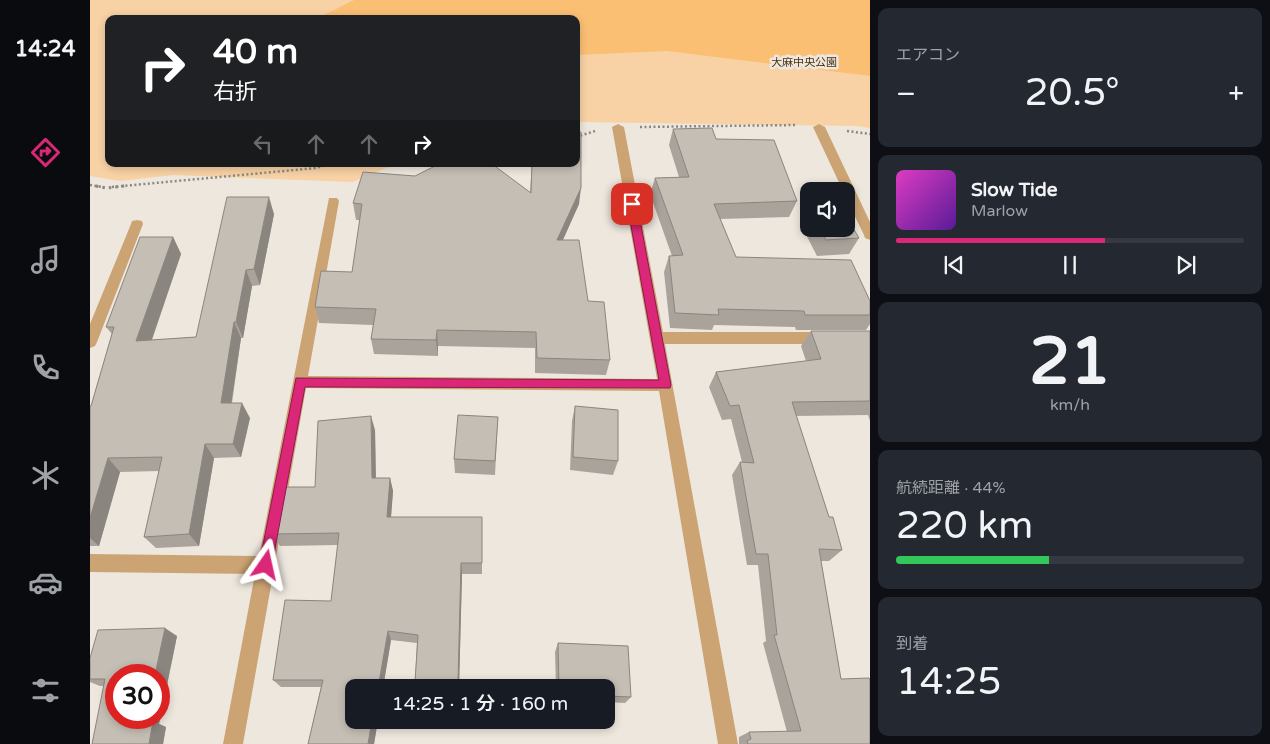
<!DOCTYPE html>
<html lang="ja">
<meta charset="utf-8">
<style>
body{margin:0;font-family:"Varela Round","Noto Sans JP",sans-serif;background:#242831;color:#f1f3f6;height:100vh;display:flex;flex-direction:column;font-size:19px;white-space:nowrap}
*{box-sizing:border-box;margin:0}
p{font-size:16px;color:#9ea1a6}
.icon{flex:none;width:28px;height:28px;fill:none;stroke:currentColor;stroke-width:2;stroke-linecap:round;stroke-linejoin:round}
.map{position:relative;flex:1;overflow:hidden}
.drawer{display:flex;flex-direction:column;gap:8px;padding:8px;background:#0d0f14;width:400px}
.drawer>*{flex:none}
.guide{position:absolute;left:15px;top:15px;width:475px;height:152px;border-radius:10px;box-shadow:0 2px 8px #0003;background:#202124;color:#fff;overflow:hidden}
.fabs{position:absolute;left:710px;top:182px;display:grid;gap:10px}
.fabs a{display:grid;place-items:center;width:55px;height:55px;border-radius:10px;background:#171b24;box-shadow:0 2px 8px #0003;font-size:25px}
.speed{position:absolute;left:15px;top:664px;display:flex;gap:10px;font-size:25px;font-weight:700;text-align:center}
.speed>*{display:grid;place-content:center;width:65px;height:65px;border-radius:50%;background:#171b24;box-shadow:0 2px 8px #0003;line-height:1}
.speed .limit{border:8px solid #d22;background:#fff;color:#111}
.pin{position:absolute;display:grid;place-items:center;width:42px;height:42px;color:#fff;margin:-21px;border-radius:10px;box-shadow:0 2px 8px #0006}
.me{position:absolute;width:55px;margin:-28px;rotate:11deg;stroke-linejoin:round;filter:drop-shadow(0 0 4px #0008)}
.turn{display:flex;align-items:center;gap:18px;height:105px;padding:0 25px;font-size:22px}
.turn .icon{width:65px;height:65px;stroke-width:2.5}
.turn b{display:block;font-size:35px;line-height:42px}
.lanes{display:flex;align-items:center;height:48px;padding:0 25px;background:#0003;justify-content:center;gap:25px;direction:ltr}
.lanes .off{opacity:.35}
.big{font-size:38px;font-weight:600;line-height:1.1}
.drawer .widget{flex:1;display:flex;flex-direction:column;justify-content:center;gap:8px;min-width:0;padding:0 18px;border-radius:10px;background:#242831}
.drawer .dial{align-items:center;gap:0}
.dial b{font-size:65px;line-height:1}
.song{display:flex;align-items:center;gap:15px}
.cover{width:60px;height:60px;border-radius:8px;background:linear-gradient(135deg,hsl(310 70% 55%),hsl(270 70% 35%))}
.played{height:5px;border-radius:2px;background:linear-gradient(90deg,#db2777 60%,#363941 60%)}
.keys{display:flex;justify-content:space-around;direction:ltr}
.heat{display:flex;justify-content:space-between;align-items:center;font-size:28px;direction:ltr}
.charge{height:8px;border-radius:4px;background:linear-gradient(90deg,#34c759 44%,#363941 0)}
.trip{position:absolute;left:255px;top:679px;width:270px;height:50px;border-radius:10px;background:#171b24;box-shadow:0 2px 8px #0003;font-weight:600;line-height:50px;text-align:center}
main{display:flex;flex:1;min-height:0}
.tabs{display:flex;flex-direction:column;width:90px;justify-content:space-around;align-items:center;background:#090b0e;color:#9ea1a6}
.tabs .icon{width:35px;height:35px}
.tabs .selected{color:#db2777}
.tabs b{font-size:22px;color:#f1f3f6}
.map>svg:first-child{display:block}
.green{fill:#f8d2a5}
.water{fill:#fbbf74}
.lines{fill:none;stroke-linecap:round;stroke-linejoin:round}
.path-far1{stroke:#8b8781;stroke-width:2.5;stroke-dasharray:2 2.5;stroke-linecap:butt}
.path{stroke:#8b8781;stroke-width:3;stroke-dasharray:2.5 4;stroke-linecap:butt}
.minor{fill:#cca474;fill-rule:evenodd}
.wall{fill:#a9a39c}
.shaded-wall{fill:#8a857f}
.building{fill:#c5beb5;stroke:#8a857f}
.route{fill:#db2777;stroke:#8e194d}
.labels{text-anchor:middle;dominant-baseline:central;stroke-width:5;stroke-linejoin:round;paint-order:stroke}
.far-park-label{font-size:11px;fill:#4a3212;stroke:#eee7de}
</style>
<main>
<nav class="tabs">
<b>14:24</b>
<svg class="icon selected" aria-label="directions" viewBox="0 0 24 24"><path d="M12 3l9 9-9 9-9-9zM9 14v-3h6M13 9l2 2-2 2"/></svg>
<svg class="icon" aria-label="music" viewBox="0 0 24 24"><path d="M9 18V5l10-2v13"/><circle cx="6" cy="18" r="3"/><circle cx="16" cy="16" r="3"/></svg>
<svg class="icon" aria-label="phone" viewBox="0 0 24 24"><path d="M5 4h4l2 5-3 2q2 4 5 5l2-3 5 2v4C11 20 4 13 5 4z"/></svg>
<svg class="icon" aria-label="climate" viewBox="0 0 24 24"><path d="M12 3v18M4 7l16 10M4 17L20 7"/></svg>
<svg class="icon" aria-label="car" viewBox="0 0 24 24"><path d="M5 17H2v-5l4-1 3-4h7l3 4 3 1v5h-3M9 17h6M6 11h13"/><circle cx="7" cy="17" r="2"/><circle cx="17" cy="17" r="2"/></svg>
<svg class="icon" aria-label="filters" viewBox="0 0 24 24"><path d="M4 7h16M4 17h16"/><circle cx="9" cy="7" r="2"/><circle cx="15" cy="17" r="2"/></svg>
</nav>
<div class="map">
<svg width="780" height="744" viewBox="0 0 780 744">
<rect width="100%" height="100%" fill="#eee7de"/>
<polygon class="green" points="0,0 780,0 780,128 766,126 486,122 486,19 19,19 19,164 306,164 263,182 83,175 31,181 0,176"/>
<polygon class="water" points="264,0 780,0 780,76 577,51 486,55 486,19 226,19"/>
<g class="lines">
<g class="path-far1">
<polyline points="550,127 706,125"/>
<polyline points="757,131 780,134"/>
<polyline points="486,137 505,131"/>
<polyline points="0,185 13,187"/>
<polyline points="22,187 226,168 239,164"/>
</g>
<polyline class="path" points="6,186 16,188 35,186"/>
<g class="minor">
<polygon points="528,124 534,127 573,332 736,332 741,334 743,338 741,342 736,344 575,344 648,744 628,744 569,391 216,388 153,744 133,744 165,574 0,572 0,554 169,556 239,198 247,198 249,201 218,376 567,379 522,127"/>
<polygon points="729,124 735,127 780,222 780,240 775,238 774,235 756,198 756,191 753,191 723,127"/>
<polygon points="47,220 52,221 53,224 7,342 5,346 0,348 0,324 41,224 42,221"/>
</g>
</g>
<g class="wall">
<polygon points="583,129 626,139 707,201 699,217 630,219 646,257 780,301 780,324 776,330 706,330 705,327 624,325 622,330 580,328 574,272 579,256 582,256 560,194 565,178 589,177 579,145"/>
<polygon points="442,164 486,164 489,204 473,240 498,301 520,360 516,375 445,373 445,348 348,346 348,356 284,354 281,339 283,325 229,323 225,307 262,272 270,220 266,220 263,203 440,192"/>
<polygon points="719,210 719,229 756,229 769,238 759,254 727,256 711,225"/>
<polygon points="184,214 170,285 162,286 153,338 151,338 142,403 160,418 151,457 124,458 109,546 66,548 54,537 69,471 30,472 9,546 0,546 0,406 1,406 22,334 16,327 83,237 91,254 62,340 106,337"/>
<polygon points="721,331 780,331 780,421 778,415 706,416 739,517 752,550 739,561 731,561 751,679 780,744 649,744 649,737 659,732 697,732 673,643 676,641 668,565 657,565 642,475 650,462 652,462 641,419 632,420 619,387 626,372 716,361 711,346"/>
<polygon points="485,406 528,461 523,475 480,470 482,421"/>
<polygon points="408,417 405,475 365,473 364,459"/>
<polygon points="285,430 286,478 300,478 303,491 301,517 392,517 392,574 372,574 369,688 327,688 325,682 327,643 301,640 293,688 264,688 288,720 284,744 218,744 231,687 191,687 183,680 241,601 248,545 190,546 183,534"/>
<polygon points="87,636 69,724 76,727 73,744 2,744 14,686 10,686 0,682 0,658"/>
<polygon points="468,643 541,697 535,703 516,702 516,688 466,688 465,652"/>
</g>
<g class="shaded-wall">
<polygon points="491,188 489,204 465,257 467,240"/>
<polygon points="179,197 184,214 170,285 164,269"/>
<polygon points="83,237 91,254 56,356 46,341"/>
<polygon points="156,270 162,286 153,338 146,322"/>
<polygon points="144,322 151,338 139,418 131,403"/>
<polygon points="347,330 348,346 348,356 346,340"/>
<polygon points="152,403 160,418 151,457 143,444"/>
<polygon points="281,416 285,430 286,491 282,478"/>
<polygon points="115,444 124,458 109,546 99,534"/>
<polygon points="18,458 30,472 9,546 0,538 0,518"/>
<polygon points="300,478 303,491 300,529 297,517"/>
<polygon points="371,563 372,574 369,688 368,682"/>
<polygon points="75,628 87,636 69,724 76,727 73,744 59,744 55,722 56,718 69,718 69,675 65,675"/>
<polygon points="298,631 301,640 293,688 288,688"/>
<polygon points="282,720 288,720 284,744 278,744"/>
</g>
<g class="building">
<polygon points="622,128 626,139 684,140 707,201 624,204 646,257 761,260 780,301 780,315 715,315 714,311 628,309 629,315 585,313 579,256 593,255 565,178 599,177 583,129"/>
<polygon points="486,132 491,132 491,188 467,240 489,240 498,301 514,302 520,360 447,358 446,332 347,330 346,340 281,339 286,309 225,307 231,271 262,272 272,204 263,203 273,172 325,176 349,164 402,164 441,193 442,164 486,164"/>
<polygon points="137,197 179,197 164,269 156,270 146,322 144,322 131,403 152,403 143,444 115,444 99,534 54,537 72,457 18,458 0,518 0,406 1,406 24,327 16,327 50,237 83,237 46,341 106,337"/>
<polygon points="756,216 769,238 736,240 730,229 756,229"/>
<polygon points="721,331 780,331 780,401 702,402 739,517 743,517 752,550 729,549 751,679 779,678 780,680 780,744 658,744 657,741 661,739 659,732 711,731 684,635 687,635 678,554 666,554 650,462 664,463 649,405 640,406 626,372 731,359"/>
<polygon points="485,406 528,410 528,461 483,457"/>
<polygon points="368,415 408,417 405,461 364,459"/>
<polygon points="281,416 282,478 300,478 297,517 392,517 392,563 371,563 368,682 325,682 328,635 298,631 288,688 264,688 264,720 282,720 278,744 218,744 233,680 183,680 195,600 241,601 249,533 183,534 191,487 225,487 228,421"/>
<polygon points="75,628 65,675 26,675 26,718 56,718 55,722 63,721 59,744 2,744 15,679 0,679 0,658 8,630"/>
<polygon points="468,643 538,646 541,697 516,696 516,688 469,688"/>
</g>
<polygon class="route" points="542,200 547,204 581,385 580,388 215,387 182,565 180,570 176,572 171,570 169,565 206,378 569,380 537,204"/>
<g class="labels">
<g class="far-park-label">
<text x="714" y="62">大麻中央公園</text>
</g>
</g>
</svg>
<div class="fabs">
<a><svg class="icon" aria-label="sound" viewBox="0 0 24 24"><path d="M4 9h4l5-4v14l-5-4H4zM17 9q2 3 0 6"/></svg></a>
</div>
<div class="speed"><div class="limit">30</div></div>
<div class="pin" style="left:542px;top:204px;background:#d93025"><svg class="icon" aria-label="arrive" viewBox="0 0 24 24"><path d="M6 21V4h12l-3 4 3 4H6"/></svg></div>
<svg class="me" style="left:176px;top:565px" viewBox="-20 -20 40 40"><path d="M0-17L14 15 0 8-14 15z" fill="#db2777" stroke="#fff" stroke-width="4"/></svg>
<div class="trip">14:25 · 1 分 · 160 m</div>
<div class="guide">
<div class="turn"><svg class="icon" aria-label="right" viewBox="0 0 24 24"><path d="M7 20v-9h11M14 6l5 5-5 5"/></svg><div><b>40 m</b>右折</div></div>
<div class="lanes"><svg class="icon off" aria-label="left" viewBox="0 0 24 24"><path d="M17 20v-9H6M10 6l-5 5 5 5"/></svg><svg class="icon off" aria-label="ahead" viewBox="0 0 24 24"><path d="M12 20V5M6 11l6-6 6 6"/></svg><svg class="icon off" aria-label="ahead" viewBox="0 0 24 24"><path d="M12 20V5M6 11l6-6 6 6"/></svg><svg class="icon" aria-label="right" viewBox="0 0 24 24"><path d="M7 20v-9h11M14 6l5 5-5 5"/></svg></div>
</div>
</div>
<section class="drawer">
<div class="widget"><p>エアコン</p>
<div class="heat"><a>−</a><b class="big">20.5°</b><a>+</a></div>
</div>
<div class="widget">
<div class="song"><i class="cover"></i><div><b>Slow Tide</b><p>Marlow</p></div></div>
<div class="played"></div>
<div class="keys"><svg class="icon" aria-label="previous" viewBox="0 0 24 24"><path d="M18 5L8 12l10 7zM5 5v14"/></svg><svg class="icon" aria-label="pause" viewBox="0 0 24 24"><path d="M8 5v14M16 5v14"/></svg><svg class="icon" aria-label="next" viewBox="0 0 24 24"><path d="M6 5l10 7-10 7zM19 5v14"/></svg></div>
</div>
<div class="widget dial"><b>21</b><p>km/h</p></div>
<div class="widget"><p>航続距離 · 44%</p><b class="big">220 km</b><div class="charge"></div></div>
<div class="widget"><p>到着</p><b class="big">14:25</b></div>
</section>
</main>
